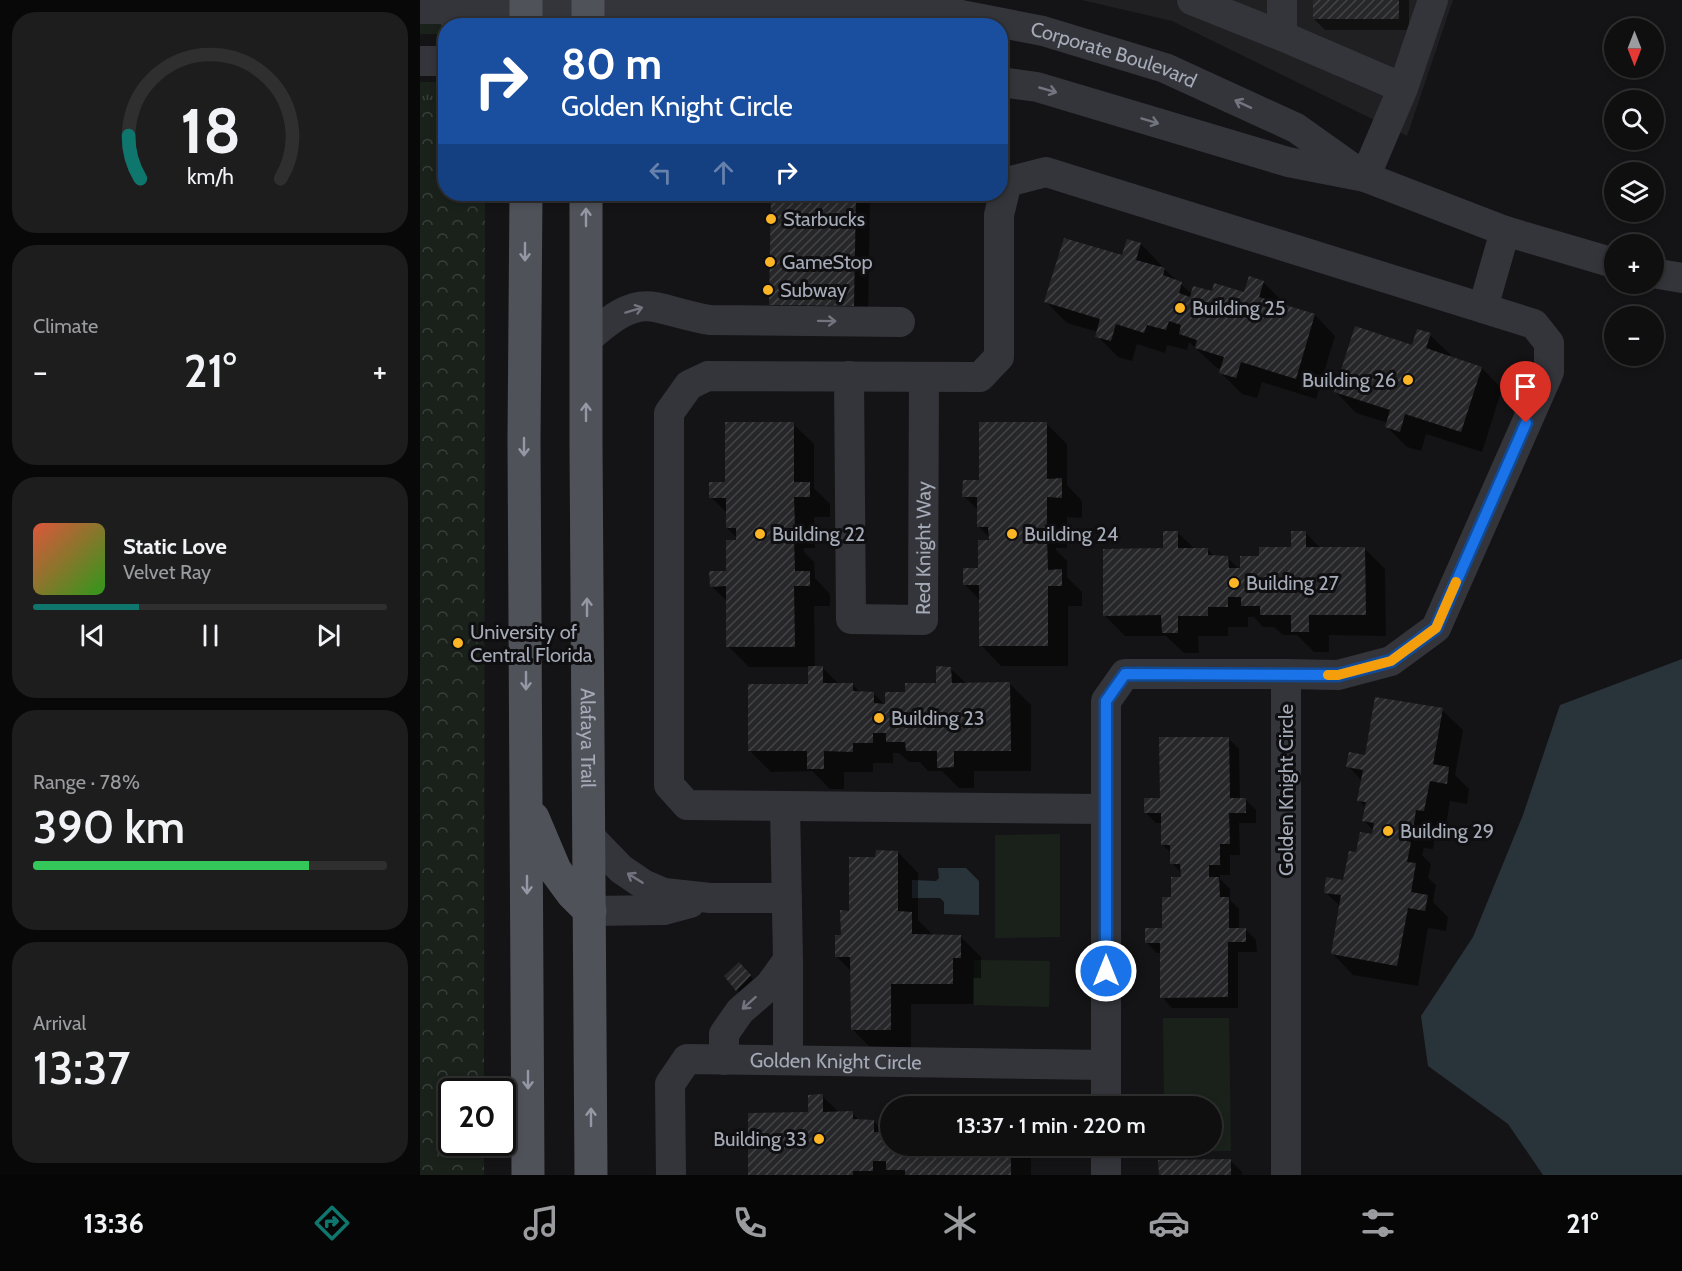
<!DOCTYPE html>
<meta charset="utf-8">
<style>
body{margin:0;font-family:Cabin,sans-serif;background:#1d1d1e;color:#f1f3f6;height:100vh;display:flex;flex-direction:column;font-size:22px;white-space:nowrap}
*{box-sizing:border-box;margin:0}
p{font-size:20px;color:#9b9c9f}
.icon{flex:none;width:33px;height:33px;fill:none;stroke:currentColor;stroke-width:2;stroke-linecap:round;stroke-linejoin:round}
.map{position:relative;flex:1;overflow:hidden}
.side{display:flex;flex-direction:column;gap:12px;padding:12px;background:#080809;width:420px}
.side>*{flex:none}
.top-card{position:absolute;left:18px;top:18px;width:570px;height:183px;border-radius:24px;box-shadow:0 3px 9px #0003,0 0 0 2px #2f2f30;background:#1a4fa0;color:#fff;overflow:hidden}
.needle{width:39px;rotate:180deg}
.tools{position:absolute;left:1184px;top:18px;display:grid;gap:12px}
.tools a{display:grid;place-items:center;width:60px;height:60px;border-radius:50%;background:#0f0f10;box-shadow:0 3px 9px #0003,0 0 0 2px #2f2f30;font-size:30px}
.speed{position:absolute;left:18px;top:1078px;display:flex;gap:12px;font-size:30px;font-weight:700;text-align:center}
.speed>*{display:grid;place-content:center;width:78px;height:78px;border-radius:50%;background:#0f0f10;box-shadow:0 3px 9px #0003,0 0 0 2px #2f2f30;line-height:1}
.speed .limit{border:3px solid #111;border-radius:9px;background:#fff;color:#111}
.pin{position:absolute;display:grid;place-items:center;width:51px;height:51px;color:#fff;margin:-62px -26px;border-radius:50% 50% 50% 0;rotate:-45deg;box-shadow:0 0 6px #0007}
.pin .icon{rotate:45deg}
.me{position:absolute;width:66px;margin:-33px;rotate:0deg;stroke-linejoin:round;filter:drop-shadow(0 0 4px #0008)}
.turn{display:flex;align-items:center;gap:21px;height:126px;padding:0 24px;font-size:27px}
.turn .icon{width:78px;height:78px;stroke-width:2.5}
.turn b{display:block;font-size:42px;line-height:51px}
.lanes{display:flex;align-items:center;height:57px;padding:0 24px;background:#0003;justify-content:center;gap:30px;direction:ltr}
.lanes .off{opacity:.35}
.big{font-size:45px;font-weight:600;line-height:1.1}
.side .widget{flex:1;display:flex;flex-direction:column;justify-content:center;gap:9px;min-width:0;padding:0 21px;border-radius:24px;background:#1d1d1e}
.side .dial{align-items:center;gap:0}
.dial svg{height:156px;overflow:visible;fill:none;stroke:#2f2f30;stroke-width:7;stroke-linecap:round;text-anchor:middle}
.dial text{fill:#f1f3f6;stroke:none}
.song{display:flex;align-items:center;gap:18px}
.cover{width:72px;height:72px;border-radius:9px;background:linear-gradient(135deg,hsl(10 70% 55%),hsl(110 70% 35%))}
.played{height:6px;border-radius:3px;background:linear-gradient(90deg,#0f766e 30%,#2f2f30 30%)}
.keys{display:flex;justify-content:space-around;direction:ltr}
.heat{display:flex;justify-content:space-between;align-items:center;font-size:33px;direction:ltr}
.charge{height:9px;border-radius:4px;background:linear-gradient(90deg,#34c759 78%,#2f2f30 0)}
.trip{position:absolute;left:460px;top:1096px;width:342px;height:60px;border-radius:30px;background:#0f0f10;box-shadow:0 3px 9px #0003,0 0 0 2px #2f2f30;font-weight:600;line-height:60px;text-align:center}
.menu{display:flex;height:96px;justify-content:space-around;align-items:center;background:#060606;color:#9b9c9f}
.menu .icon{width:42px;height:42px}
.menu .active{color:#0f766e}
.menu b{font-size:27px;color:#f1f3f6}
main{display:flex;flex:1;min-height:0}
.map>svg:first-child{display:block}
.built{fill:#202023}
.grass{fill:url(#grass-tufts)}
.forest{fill:url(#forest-crowns)}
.pitch{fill:#1a211b}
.water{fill:#29333a}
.shadow{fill:#0007}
.building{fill:url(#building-hatch)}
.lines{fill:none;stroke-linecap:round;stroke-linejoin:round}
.minor{stroke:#34353b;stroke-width:30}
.major{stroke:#50525a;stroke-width:33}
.oneway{stroke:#72757f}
.oneway2{stroke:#9498a4}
.route-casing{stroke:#114b97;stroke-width:15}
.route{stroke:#1a73e8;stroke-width:10}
.slow{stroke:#f59e0b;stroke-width:10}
.poi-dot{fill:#fcb525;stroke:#0f0f11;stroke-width:2}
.labels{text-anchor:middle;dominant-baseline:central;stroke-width:6;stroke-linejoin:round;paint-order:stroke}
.street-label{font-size:20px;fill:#a5aab7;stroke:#0f0f11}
.poi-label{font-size:20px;fill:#a5aab7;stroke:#0f0f11;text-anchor:start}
</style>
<main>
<section class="side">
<div class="widget dial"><svg viewBox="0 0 100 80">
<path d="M14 69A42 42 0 1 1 86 69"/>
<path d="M14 69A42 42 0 0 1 8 47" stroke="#0f766e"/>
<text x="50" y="56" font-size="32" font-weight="700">18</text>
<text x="50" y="72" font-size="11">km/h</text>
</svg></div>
<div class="widget"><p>Climate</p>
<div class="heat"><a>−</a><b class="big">21°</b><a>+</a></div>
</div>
<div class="widget">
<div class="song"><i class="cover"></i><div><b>Static Love</b><p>Velvet Ray</p></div></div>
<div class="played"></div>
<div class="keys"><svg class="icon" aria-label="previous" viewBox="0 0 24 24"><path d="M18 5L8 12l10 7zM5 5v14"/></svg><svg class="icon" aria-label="pause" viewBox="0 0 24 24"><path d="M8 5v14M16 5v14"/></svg><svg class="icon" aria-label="next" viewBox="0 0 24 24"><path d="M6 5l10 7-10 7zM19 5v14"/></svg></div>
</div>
<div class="widget"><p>Range · 78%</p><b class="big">390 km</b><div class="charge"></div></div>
<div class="widget"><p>Arrival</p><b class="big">13:37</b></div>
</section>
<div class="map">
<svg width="1262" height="1175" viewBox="0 0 1262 1175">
<defs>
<pattern id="grass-tufts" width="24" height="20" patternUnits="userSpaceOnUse" patternTransform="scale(1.5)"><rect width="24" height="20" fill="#1a211b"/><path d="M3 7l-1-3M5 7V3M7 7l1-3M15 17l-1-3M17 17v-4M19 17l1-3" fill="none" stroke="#383f3a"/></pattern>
<pattern id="forest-crowns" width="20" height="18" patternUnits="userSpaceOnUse" patternTransform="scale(1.5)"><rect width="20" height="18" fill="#1a211b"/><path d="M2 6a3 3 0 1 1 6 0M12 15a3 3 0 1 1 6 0" fill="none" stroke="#383f3a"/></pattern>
<pattern id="building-hatch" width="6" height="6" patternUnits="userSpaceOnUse" patternTransform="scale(1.5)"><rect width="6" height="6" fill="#27272a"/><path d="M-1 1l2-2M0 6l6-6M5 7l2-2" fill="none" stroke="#434447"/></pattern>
</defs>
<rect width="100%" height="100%" fill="#141416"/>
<polygon class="built" points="662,0 1033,0 987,136 752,21"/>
<g class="grass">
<polygon points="0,23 47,24 49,25 26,26 25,34 0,34"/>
<polygon points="0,82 25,82 25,100 0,101"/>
</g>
<polygon class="forest" points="25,100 26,194 65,194 64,1092 32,1092 32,1143 64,1143 64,1175 0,1175 0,101"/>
<g class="pitch">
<polygon points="640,834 640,937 575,938 575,835"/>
<polygon points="554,960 630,961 629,1007 554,1005"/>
<polygon points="743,1018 809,1018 811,1151 744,1152 744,1146 792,1146 792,1107 744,1107"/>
</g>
<g class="water">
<polygon points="1262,659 1262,1175 1123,1175 1088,1124 1008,1066 1001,1016 1053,937 1103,815 1140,705"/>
<polygon points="518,868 546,868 559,881 559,915 524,914 524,902 520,898 492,898 492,880 516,881 519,878"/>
</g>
<g class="shadow">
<polygon points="894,0 989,0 989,30 905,30 894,19"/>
<polygon points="353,194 450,194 448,320 365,319 351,304"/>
<polygon points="721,244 741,265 740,268 744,269 772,294 825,294 843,282 864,303 863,305 895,315 915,336 896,399 842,382 837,398 822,394 801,373 802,369 797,368 769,342 767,350 747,345 745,353 717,344 712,361 698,357 677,336 678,332 647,323 626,302 703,257"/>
<polygon points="1010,335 1031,355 1030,358 1062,368 1082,389 1062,452 1006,434 1001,451 987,447 967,427 968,423 936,413 916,392 992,347"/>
<polygon points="626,423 647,444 647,485 662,501 662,518 647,517 647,548 636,548 636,550 647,561 647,577 662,592 662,606 648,606 648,666 581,666 561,645 560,600 545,585 560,570 570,541 570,538 559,527 559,511 544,496"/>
<polygon points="373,424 394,444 394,488 410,504 410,517 394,517 395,548 384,548 384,552 394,562 395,578 410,594 410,606 394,606 395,668 403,668 420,685 433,685 441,693 453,693 467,707 486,694 518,684 530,668 547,684 590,684 611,705 611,771 554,771 554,788 539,788 522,771 508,771 500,762 489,762 479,753 473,753 473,763 453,763 453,772 424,772 424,789 410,789 392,771 351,772 330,751 390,685 389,667 329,667 308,646 308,602 291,586 307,572 317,538 307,528 307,513 291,497"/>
<polygon points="757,532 775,549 787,549 795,557 808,558 821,571 841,558 872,549 885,532 901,549 944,548 965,569 966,636 909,635 909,652 894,652 877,635 863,635 854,627 843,627 834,617 828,617 828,627 808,627 808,636 778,636 779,653 764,653 746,636 705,636 684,615 744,550"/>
<polygon points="1022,710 1043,730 1035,775 1049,789 1047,804 1030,801 1025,831 1016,830 1013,849 1004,848 1002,855 1011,864 1008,878 1016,885 1013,902 1028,917 1026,931 1008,928 998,986 933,975 913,954 921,907 905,892 924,882 937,854 953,836 954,831 944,821 946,808 939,800 942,781 928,766"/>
<polygon points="808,738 819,749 820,799 825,799 836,810 836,823 819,823 820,855 810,855 810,875 800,875 800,879 810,889 810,900 819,909 819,929 825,929 836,940 837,952 818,952 818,1008 752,1008 742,997 741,953 737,953 726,942 743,930 762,879 762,874 752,863 751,853 742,844 742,823 736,823 725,812"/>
<polygon points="478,852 498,873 498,920 512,934 512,936 540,936 561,957 561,978 553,978 553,1004 491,1004 491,1050 453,1050 433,1030 432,972 417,957 430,912 457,859"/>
<polygon points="319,964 333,979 320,993 306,976"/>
<polygon points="402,1096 420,1113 432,1113 440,1121 453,1121 467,1135 471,1121 471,1146 611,1146 611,1175 329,1175 389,1113"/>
<polygon points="530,1096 541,1107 517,1107"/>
<polygon points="811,1161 822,1172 822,1175 740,1175"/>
</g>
<g class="building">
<rect x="893" y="0" width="86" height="19"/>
<polygon points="351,194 436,194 434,306 349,305"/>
<polygon points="644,238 702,255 707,239 721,243 716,260 745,268 743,275 762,282 759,293 770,297 773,286 792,291 794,283 824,292 829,276 844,281 839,297 895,314 876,379 821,362 816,378 799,373 804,357 775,348 777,340 759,334 761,325 749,321 746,330 727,325 724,333 696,324 691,341 675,337 680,319 624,302"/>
<polygon points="935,326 992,345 997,329 1011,333 1006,348 1062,367 1041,432 985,414 980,432 965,427 970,410 914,392"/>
<polygon points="305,422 374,422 374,482 390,482 390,497 374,497 375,528 364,528 364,540 374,540 375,571 390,571 390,586 374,586 375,647 306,647 306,586 290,587 289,571 306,571 306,540 316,540 316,528 306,528 306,498 289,498 289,482 305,482"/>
<polygon points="559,422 627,422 627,479 642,478 642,498 627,497 627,528 616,528 616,540 627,539 628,570 642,569 642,586 628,586 628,646 559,646 559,585 543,585 543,568 558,568 558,540 569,540 568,527 557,527 557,497 542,497 543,480 559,480"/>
<polygon points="743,531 758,531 758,548 788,548 788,555 808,556 809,568 820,568 820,556 839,556 839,547 871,547 871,531 886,531 886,547 945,547 946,615 889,615 889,632 871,632 871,615 840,615 840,606 821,606 821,597 808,597 808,607 788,607 788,616 758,616 758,633 742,633 741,615 683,616 683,549 743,548"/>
<polygon points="388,666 403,666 403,683 433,683 433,691 454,692 454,703 465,704 465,692 485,692 485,683 516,683 516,666 531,667 532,683 590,682 591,751 534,751 534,767 517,768 517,751 486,751 485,742 466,742 466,733 453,733 453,743 433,743 433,752 404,751 404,769 387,769 387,751 328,751 328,684 388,684"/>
<polygon points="955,697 1023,708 1013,764 1029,767 1027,784 1010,781 1004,811 996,810 993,829 983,828 981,840 991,842 987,862 996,863 991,892 1008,895 1005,911 988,908 977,966 911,954 921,895 904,893 906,877 923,880 929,851 936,852 940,832 952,834 954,823 942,821 946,802 937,801 943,770 926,767 929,752 945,755"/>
<polygon points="739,737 809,737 810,798 826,798 826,813 809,813 810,844 800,844 800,865 789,865 789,877 799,877 800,897 809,897 809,928 826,928 826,942 808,942 808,997 740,998 740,943 725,943 725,928 742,928 742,897 751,897 751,877 761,877 760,864 750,864 750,845 741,845 741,813 724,813 724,798 740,798"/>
<polygon points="456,850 478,851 478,911 492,912 492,934 541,935 541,958 533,958 533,984 471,984 471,1030 431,1030 430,957 415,957 415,935 421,935 420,910 429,911 429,857 455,857"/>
<polygon points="319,962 331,975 316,991 304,976"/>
<polygon points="403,1094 403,1112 433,1111 433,1119 454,1120 454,1132 465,1132 465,1120 471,1120 471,1146 591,1146 591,1175 485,1175 485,1170 466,1170 466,1161 453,1161 453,1171 433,1171 433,1175 328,1175 328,1113 388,1112 388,1095"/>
<rect x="516" y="1095" width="15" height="12"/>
<polygon points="811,1159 811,1175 739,1175 738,1160"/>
</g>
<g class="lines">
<g class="minor">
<polyline points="772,0 862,36 983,88"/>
<path id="s1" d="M0 9H57L225 1 417 2 516 10 623 31 745 68 876 128 945 177"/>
<polyline points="862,36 862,0"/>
<polyline points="0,61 26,61"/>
<polyline points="580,82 617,87 868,162 945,177 1085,231 1194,263"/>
<polyline points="945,177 983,88 1013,0"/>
<polyline points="1233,273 1262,278"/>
<polyline points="1063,308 1085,231"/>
<path d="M165 341C185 324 207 302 235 307 254 311 271 317 290 320L480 322"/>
<path id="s2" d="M429 376 431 619 503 620 504 377"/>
<polyline points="365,806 368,960 368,1060"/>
<polyline points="686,809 267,805 249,785 249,413 269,385 288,376 560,377 579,357 579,215 587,182 626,172 1114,324 1129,343 1129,372 1016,628 971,661 918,675 866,674"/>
<polyline points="169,836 201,869 223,884 244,893 290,898 367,898"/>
<polyline points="170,911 244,910 270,903"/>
<polyline points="304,1060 304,1034 320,1011 350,985 368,960"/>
<polyline points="686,1107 686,701 705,674 866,674 866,1175"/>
<polyline points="686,1146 686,1175"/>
<path id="s3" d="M251 1175 250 1084 267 1059 686 1065"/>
</g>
<g class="major">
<polyline points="106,0 106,26"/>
<polyline points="168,26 168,0"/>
<polyline points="106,194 104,440 108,1175"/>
<path id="s4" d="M166 194V446L171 1175"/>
<polyline points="113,818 135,870 152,893 170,911"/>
</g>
</g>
<defs><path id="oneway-shaft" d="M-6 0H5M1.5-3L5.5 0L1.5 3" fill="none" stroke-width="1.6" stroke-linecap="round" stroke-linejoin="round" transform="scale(1.5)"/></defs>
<g class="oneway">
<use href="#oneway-shaft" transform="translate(628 90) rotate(16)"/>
<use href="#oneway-shaft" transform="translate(823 104) rotate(-155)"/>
<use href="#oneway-shaft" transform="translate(730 121) rotate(17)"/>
<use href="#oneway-shaft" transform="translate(214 310) rotate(-17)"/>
<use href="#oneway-shaft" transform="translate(407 321) rotate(1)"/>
<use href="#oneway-shaft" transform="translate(215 878) rotate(-148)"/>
<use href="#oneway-shaft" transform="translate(329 1003) rotate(138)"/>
</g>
<g class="oneway2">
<use href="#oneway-shaft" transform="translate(166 217) rotate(-90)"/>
<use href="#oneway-shaft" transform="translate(105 252) rotate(90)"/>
<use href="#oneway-shaft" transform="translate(166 412) rotate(-90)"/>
<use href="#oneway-shaft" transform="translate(104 447) rotate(90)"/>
<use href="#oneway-shaft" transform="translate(167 607) rotate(-90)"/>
<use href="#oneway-shaft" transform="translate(106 681) rotate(90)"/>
<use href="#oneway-shaft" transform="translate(107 885) rotate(90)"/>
<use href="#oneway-shaft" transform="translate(108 1080) rotate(90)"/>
<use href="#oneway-shaft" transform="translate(171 1117) rotate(-90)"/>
</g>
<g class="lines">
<defs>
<polyline id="route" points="686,971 686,701 705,674 918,675 971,661 1016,628 1106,423"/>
</defs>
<use href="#route" class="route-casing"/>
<use href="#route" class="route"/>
<polyline class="slow" points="908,675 918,675 971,661 1016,628 1036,582"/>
</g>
<g class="poi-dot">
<circle cx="351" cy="219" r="6"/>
<circle cx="350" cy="262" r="6"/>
<circle cx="348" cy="290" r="6"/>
<circle cx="760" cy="308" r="6"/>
<circle cx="988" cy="380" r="6"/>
<circle cx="340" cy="534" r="6"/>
<circle cx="592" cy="534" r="6"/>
<circle cx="814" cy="583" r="6"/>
<circle cx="38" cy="643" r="6"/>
<circle cx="459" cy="718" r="6"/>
<circle cx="968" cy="831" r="6"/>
<circle cx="399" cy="1139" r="6"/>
</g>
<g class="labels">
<g class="street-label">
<text stroke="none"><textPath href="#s1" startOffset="700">Corporate Boulevard</textPath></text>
<text stroke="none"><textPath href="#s2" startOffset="387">Red Knight Way</textPath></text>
<text stroke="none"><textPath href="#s4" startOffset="544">Alafaya Trail</textPath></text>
<text transform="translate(866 790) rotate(-90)">Golden Knight Circle</text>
<text stroke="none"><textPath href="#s3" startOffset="270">Golden Knight Circle</textPath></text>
</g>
<g class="poi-label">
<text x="363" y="219">Starbucks</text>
<text x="362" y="262">GameStop</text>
<text x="360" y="290">Subway</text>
<text x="772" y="308">Building 25</text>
<text x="976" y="380" text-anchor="end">Building 26</text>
<text x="352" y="534">Building 22</text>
<text x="604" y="534">Building 24</text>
<text x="826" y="583">Building 27</text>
<text x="50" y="632">University of<tspan x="50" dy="23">Central Florida</tspan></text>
<text x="471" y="718">Building 23</text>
<text x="980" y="831">Building 29</text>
<text x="387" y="1139" text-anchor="end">Building 33</text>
</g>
</g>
</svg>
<div class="tools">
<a><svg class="needle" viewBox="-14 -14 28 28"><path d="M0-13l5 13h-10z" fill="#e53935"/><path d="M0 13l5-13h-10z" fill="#9b9c9f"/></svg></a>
<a><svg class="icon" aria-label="search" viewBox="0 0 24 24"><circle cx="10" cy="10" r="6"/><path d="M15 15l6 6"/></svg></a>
<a><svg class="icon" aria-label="layers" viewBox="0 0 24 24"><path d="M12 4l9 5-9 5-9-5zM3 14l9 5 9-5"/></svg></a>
<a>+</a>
<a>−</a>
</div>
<div class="speed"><div class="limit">20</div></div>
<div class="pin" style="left:1106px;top:423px;background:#d93025"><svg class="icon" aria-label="arrive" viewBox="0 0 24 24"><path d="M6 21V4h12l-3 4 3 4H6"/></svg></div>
<svg class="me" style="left:686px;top:971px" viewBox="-20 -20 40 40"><circle r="17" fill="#1a73e8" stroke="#fff" stroke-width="3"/><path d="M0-11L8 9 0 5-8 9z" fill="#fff"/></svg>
<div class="trip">13:37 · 1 min · 220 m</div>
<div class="top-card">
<div class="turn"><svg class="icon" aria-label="right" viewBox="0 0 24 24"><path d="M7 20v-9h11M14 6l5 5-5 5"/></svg><div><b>80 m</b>Golden Knight Circle</div></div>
<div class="lanes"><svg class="icon off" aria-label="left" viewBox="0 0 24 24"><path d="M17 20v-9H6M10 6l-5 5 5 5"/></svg><svg class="icon off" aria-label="ahead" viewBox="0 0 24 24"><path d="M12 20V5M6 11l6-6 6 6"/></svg><svg class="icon" aria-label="right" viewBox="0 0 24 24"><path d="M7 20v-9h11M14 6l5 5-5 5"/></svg></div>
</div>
</div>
</main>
<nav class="menu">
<b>13:36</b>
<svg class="icon active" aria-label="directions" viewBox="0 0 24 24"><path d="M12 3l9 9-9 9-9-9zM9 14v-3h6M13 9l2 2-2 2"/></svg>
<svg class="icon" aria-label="music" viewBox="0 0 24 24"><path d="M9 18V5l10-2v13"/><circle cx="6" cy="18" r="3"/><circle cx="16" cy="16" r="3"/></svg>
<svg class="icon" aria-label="phone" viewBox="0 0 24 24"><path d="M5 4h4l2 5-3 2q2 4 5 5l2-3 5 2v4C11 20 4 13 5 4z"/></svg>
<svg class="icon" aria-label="climate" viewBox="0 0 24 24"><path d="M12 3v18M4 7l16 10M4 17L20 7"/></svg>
<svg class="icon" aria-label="car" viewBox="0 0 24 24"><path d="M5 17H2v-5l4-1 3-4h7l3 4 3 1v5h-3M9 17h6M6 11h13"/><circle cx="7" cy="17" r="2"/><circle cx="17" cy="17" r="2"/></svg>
<svg class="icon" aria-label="filters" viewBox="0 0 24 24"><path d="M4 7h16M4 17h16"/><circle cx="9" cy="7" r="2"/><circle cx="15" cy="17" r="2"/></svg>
<b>21°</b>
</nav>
